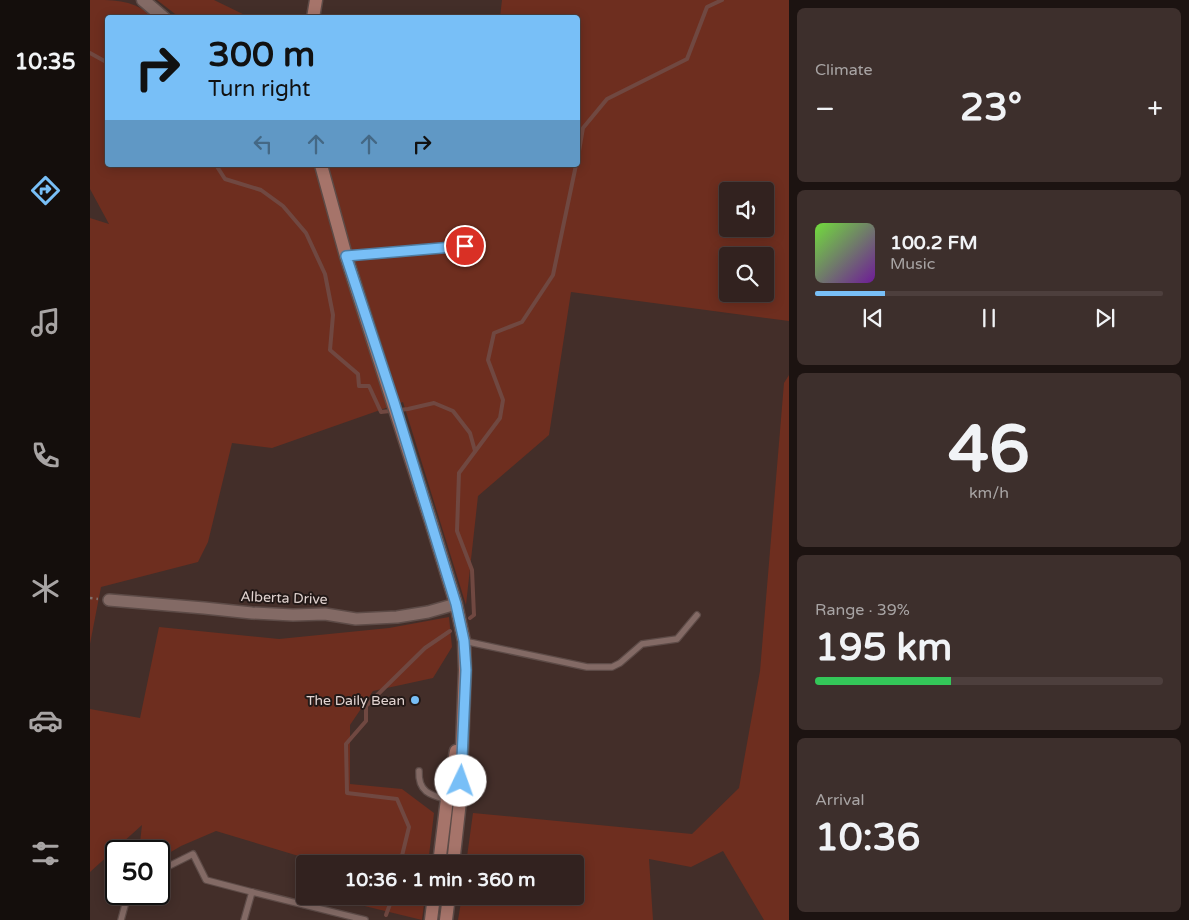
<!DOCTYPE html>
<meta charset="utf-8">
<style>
body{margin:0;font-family:"Varela Round",sans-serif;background:#3d2f2c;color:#f1f3f6;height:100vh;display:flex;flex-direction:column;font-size:19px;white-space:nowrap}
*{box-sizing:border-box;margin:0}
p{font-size:16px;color:#a8a4a4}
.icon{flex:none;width:28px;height:28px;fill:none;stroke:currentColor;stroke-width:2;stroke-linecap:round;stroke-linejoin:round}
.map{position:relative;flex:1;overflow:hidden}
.panel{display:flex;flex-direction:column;gap:8px;padding:8px;background:#1c1311;width:400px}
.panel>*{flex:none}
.guide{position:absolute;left:15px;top:15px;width:475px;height:152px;border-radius:5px;box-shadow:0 2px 12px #0003,0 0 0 1px #4d3f3d;background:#78bff7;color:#111;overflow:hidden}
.tools{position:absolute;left:629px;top:182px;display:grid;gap:10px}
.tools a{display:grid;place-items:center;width:55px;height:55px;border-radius:5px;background:#32221f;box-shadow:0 2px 12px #0003,0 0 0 1px #4d3f3d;font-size:25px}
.speed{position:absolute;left:15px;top:840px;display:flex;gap:10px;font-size:25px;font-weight:700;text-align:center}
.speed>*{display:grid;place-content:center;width:65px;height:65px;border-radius:50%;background:#32221f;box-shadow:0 2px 12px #0003,0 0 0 1px #4d3f3d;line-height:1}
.speed .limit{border:2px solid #111;border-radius:8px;background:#fff;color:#111}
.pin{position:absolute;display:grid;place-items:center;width:42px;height:42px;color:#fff;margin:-21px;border:2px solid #fff;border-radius:50%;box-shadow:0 1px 5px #0007}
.me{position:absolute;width:55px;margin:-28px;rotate:3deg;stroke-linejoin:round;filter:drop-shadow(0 0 4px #0008)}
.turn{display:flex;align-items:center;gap:18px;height:105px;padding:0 20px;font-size:22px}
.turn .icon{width:65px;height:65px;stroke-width:2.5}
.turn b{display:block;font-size:35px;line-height:42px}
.lanes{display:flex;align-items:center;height:48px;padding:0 20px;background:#0003;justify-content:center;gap:25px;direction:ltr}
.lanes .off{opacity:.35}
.big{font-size:38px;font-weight:700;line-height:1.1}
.panel .card{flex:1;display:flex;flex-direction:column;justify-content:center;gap:8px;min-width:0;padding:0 18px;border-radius:8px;background:#3d2f2c}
.panel .dial{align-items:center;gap:0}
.dial b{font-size:65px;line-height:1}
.song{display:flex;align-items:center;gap:15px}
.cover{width:60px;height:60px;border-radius:8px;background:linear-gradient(135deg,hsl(100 70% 55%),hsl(280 70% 35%))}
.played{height:5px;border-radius:2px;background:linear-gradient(90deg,#78bff7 20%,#4d3f3d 20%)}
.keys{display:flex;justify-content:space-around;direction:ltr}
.heat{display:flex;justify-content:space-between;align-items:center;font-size:28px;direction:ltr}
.charge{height:8px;border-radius:4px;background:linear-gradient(90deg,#34c759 39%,#4d3f3d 0)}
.trip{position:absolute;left:206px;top:855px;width:288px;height:50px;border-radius:5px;background:#32221f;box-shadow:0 2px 12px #0003,0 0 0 1px #4d3f3d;font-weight:700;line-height:50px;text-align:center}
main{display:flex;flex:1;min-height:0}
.tabs{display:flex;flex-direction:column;width:90px;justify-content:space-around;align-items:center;background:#140e0c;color:#a8a4a4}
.tabs .icon{width:35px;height:35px}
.tabs .active{color:#78bff7}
.tabs b{font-size:22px;color:#f1f3f6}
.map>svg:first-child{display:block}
.green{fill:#6e2e1f;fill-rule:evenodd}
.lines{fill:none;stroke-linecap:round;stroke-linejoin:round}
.stream{stroke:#704841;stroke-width:4}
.service-casing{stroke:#5d4b47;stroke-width:8}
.minor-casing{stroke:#5d4b47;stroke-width:14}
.tertiary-casing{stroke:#5d4b47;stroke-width:15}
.secondary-casing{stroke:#5d4b47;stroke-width:15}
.path{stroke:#806e6a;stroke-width:2.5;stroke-dasharray:2.5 4;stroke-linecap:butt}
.service{stroke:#836a65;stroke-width:5.5}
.minor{stroke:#836a65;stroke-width:11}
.tertiary{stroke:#836a65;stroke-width:12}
.secondary{stroke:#a6746a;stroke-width:12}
.route-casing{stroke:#4e7ca1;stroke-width:12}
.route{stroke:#78bff7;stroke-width:9}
.poi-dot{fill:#78bff7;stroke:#231917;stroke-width:2}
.labels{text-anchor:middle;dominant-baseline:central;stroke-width:4;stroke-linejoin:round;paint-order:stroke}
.street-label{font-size:14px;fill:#e2d4d1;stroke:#231917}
.poi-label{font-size:14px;fill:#e2d4d1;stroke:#231917;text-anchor:end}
</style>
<main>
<nav class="tabs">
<b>10:35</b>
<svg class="icon active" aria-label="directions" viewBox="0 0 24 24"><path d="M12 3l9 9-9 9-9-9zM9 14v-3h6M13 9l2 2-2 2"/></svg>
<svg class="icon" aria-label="music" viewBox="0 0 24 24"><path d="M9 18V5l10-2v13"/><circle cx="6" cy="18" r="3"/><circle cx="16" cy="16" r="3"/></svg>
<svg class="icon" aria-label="phone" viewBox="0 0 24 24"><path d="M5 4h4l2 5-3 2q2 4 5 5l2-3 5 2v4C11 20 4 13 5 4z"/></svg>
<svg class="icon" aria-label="climate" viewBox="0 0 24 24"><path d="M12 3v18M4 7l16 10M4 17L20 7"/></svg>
<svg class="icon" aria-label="car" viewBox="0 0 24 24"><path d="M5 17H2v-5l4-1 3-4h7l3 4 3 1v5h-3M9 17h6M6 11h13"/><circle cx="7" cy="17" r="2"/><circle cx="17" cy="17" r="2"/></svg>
<svg class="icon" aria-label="filters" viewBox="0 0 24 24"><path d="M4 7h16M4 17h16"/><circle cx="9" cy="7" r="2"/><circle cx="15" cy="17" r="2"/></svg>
</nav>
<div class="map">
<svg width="699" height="920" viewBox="0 0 699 920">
<rect width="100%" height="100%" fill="#432e29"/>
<g class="green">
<path d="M0 0C29 0 42 0 64 17L18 18V165H488V18L410 17 412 0H699V321L481 292 459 435 388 496 376 605 313 402 182 448 142 443 118 542 108 562 11 587 0 644V218L19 224 0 189ZM638 191H675V229H638ZM638 256H675V294H638Z"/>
<polygon points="67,0 124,0 159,17 89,17"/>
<polygon points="699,375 699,920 674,920 633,851 601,867 559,859 563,920 368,920 372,896 485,896 485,864 376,864 383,813 602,834 649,788 670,671 694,383"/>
<polygon points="359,617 362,647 343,678 283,691 260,725 260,784 312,789 344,813 338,864 235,864 126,831 91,846 69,859 69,851 49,851 52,825 0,872 0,709 50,718 69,627 189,639 299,628"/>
<polygon points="250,896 335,896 332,920 250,900"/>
</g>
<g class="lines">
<g class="stream">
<polyline points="0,53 18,63"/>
<polyline points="488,157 493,128 517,99 597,59 617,7 632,0"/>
<polyline points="126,165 135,179 171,190 193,206 216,233 235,274 243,315 240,350 268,374 269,386 279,386 291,412 318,409 344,403 363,411 380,433 385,451"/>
<polyline points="380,618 384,615 382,570 367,531 369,473 410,418 413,400 398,360 404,333 432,322 463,275 486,165"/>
<polyline points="310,864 319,827 307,799 257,793 256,744 276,721 276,706 335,648 360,631"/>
<polyline points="296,915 303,896"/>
</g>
<defs>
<g id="service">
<polyline points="256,256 375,246"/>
<polyline points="374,641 497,667 522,667 530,663 552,644 587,639 607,615"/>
<path d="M329 771C328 792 340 795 358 800"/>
<polyline points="69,871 103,854 116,880 162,892"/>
<polyline points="31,920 38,894"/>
<polyline points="154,920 162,892 275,920"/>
</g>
<polyline id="minor" points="19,600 114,608 162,613 203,615 235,614 266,619 307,617 338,612 366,604"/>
<polyline id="tertiary" points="53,0 74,18"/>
<g id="secondary">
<polyline points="223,18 226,0"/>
<polyline points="231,165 256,256 341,522 366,604 374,641 375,670 370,801 363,864"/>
<polyline points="349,864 357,799 366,751"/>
<polyline points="341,920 344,896"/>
<polyline points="356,920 359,896"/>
</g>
</defs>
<use href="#service" class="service-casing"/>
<use href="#minor" class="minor-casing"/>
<use href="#tertiary" class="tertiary-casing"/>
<use href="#secondary" class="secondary-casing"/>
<polyline class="path" points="0,598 8,599"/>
<use href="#service" class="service"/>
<use href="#minor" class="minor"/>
<use href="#tertiary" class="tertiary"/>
<use href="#secondary" class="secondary"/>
</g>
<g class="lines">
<defs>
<polyline id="route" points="371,781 376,670 374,641 366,604 304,402 256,256 375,246"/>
</defs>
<use href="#route" class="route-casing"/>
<use href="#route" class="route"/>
</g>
<circle class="poi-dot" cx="325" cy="700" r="5"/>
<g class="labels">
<g class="street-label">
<text transform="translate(194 598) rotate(2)">Alberta Drive</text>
</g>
<g class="poi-label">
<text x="315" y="700">The Daily Bean</text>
</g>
</g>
</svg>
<div class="tools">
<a><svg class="icon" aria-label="sound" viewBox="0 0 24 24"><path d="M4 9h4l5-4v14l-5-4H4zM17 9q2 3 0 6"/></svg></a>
<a><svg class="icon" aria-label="search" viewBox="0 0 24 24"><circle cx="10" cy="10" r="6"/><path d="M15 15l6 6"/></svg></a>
</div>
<div class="speed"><div class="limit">50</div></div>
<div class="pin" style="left:375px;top:246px;background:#d93025"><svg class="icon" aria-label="arrive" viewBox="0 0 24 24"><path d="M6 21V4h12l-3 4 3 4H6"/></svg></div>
<svg class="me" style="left:371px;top:781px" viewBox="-20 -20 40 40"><circle r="19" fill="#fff"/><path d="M0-13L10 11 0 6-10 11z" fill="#78bff7"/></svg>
<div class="trip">10:36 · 1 min · 360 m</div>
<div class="guide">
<div class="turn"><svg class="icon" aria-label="right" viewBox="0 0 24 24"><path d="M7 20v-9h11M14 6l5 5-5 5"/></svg><div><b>300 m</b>Turn right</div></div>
<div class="lanes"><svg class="icon off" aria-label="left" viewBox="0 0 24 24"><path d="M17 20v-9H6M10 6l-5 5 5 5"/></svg><svg class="icon off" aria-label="ahead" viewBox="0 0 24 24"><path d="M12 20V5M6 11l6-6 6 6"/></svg><svg class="icon off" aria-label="ahead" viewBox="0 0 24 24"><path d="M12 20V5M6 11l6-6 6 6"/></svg><svg class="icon" aria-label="right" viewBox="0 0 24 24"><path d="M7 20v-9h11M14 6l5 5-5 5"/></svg></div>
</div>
</div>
<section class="panel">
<div class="card"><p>Climate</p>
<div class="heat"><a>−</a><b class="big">23°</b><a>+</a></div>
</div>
<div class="card">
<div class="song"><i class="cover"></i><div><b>100.2 FM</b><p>Music</p></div></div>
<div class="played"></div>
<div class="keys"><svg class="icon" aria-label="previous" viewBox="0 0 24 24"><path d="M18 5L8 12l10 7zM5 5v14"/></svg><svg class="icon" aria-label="pause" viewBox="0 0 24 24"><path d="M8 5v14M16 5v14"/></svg><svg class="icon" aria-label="next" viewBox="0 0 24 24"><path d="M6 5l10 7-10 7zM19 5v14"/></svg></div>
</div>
<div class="card dial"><b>46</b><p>km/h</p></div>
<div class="card"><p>Range · 39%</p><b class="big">195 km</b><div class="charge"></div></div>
<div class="card"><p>Arrival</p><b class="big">10:36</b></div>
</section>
</main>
